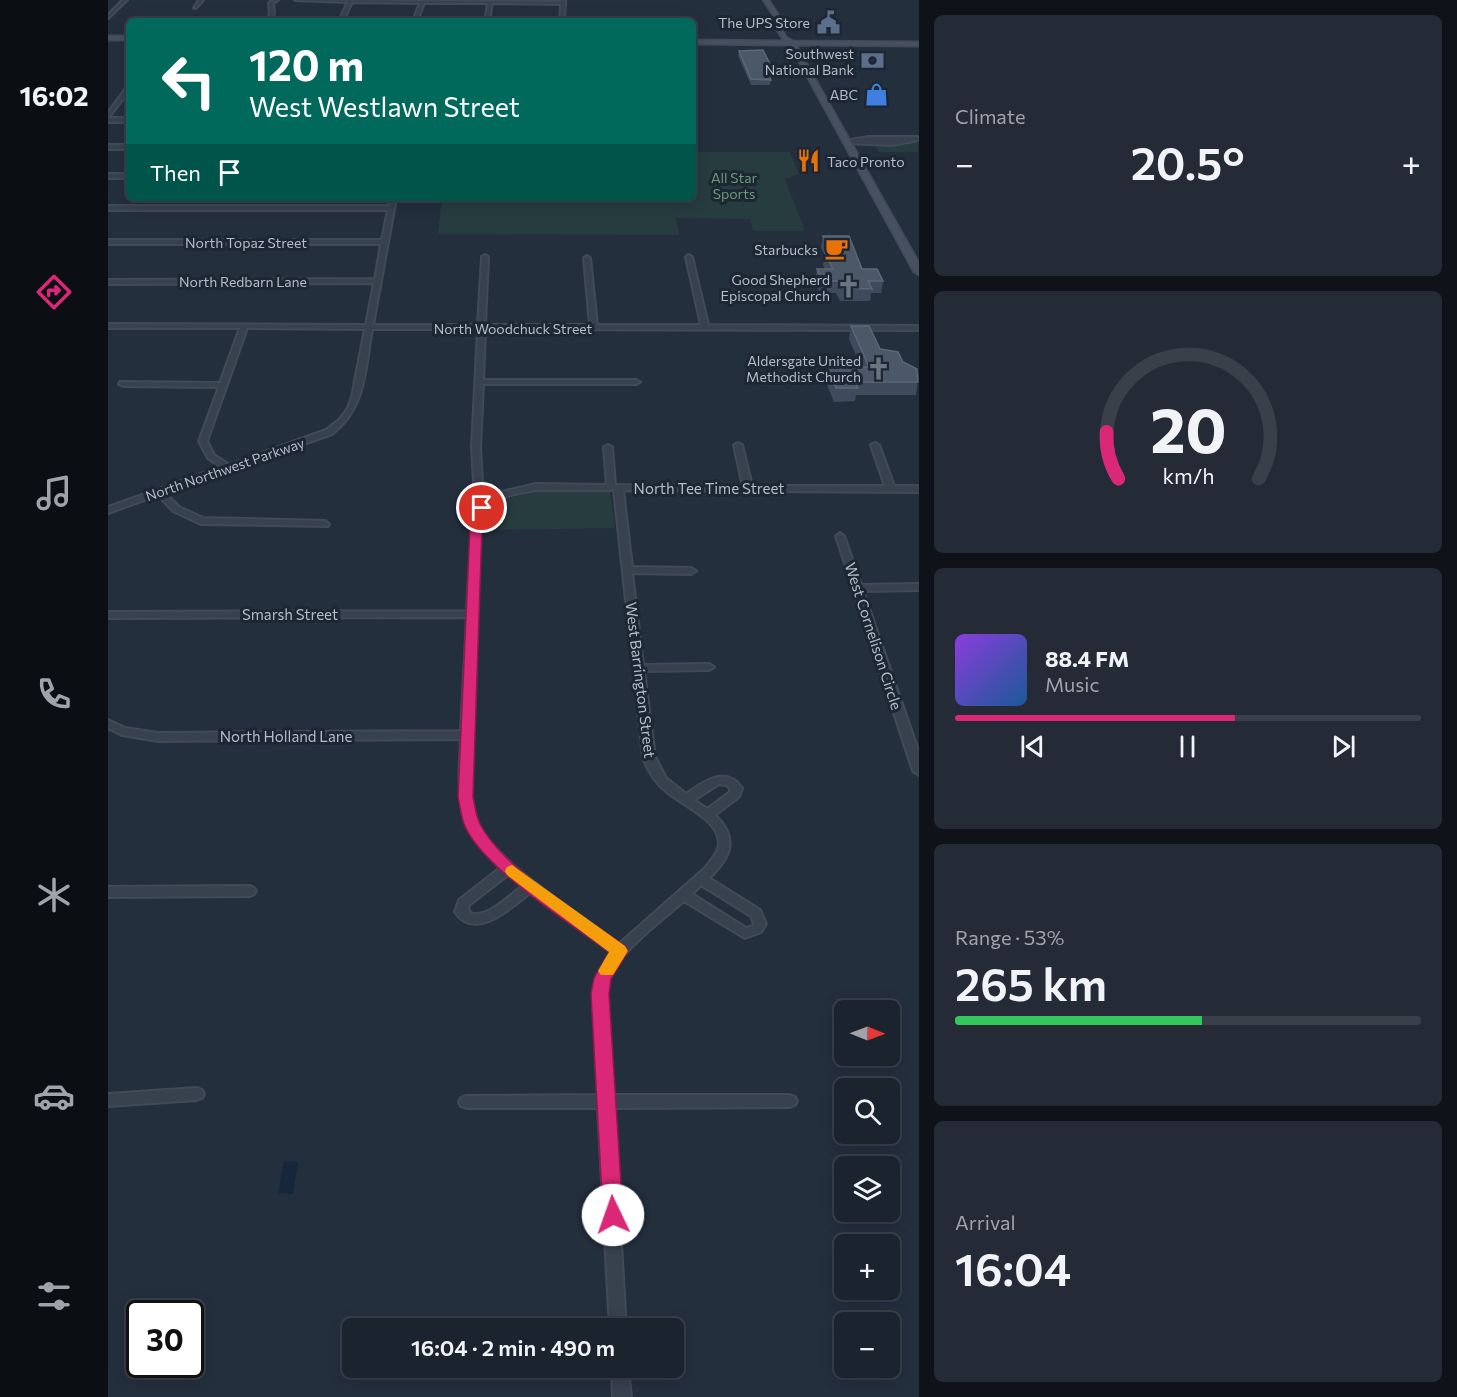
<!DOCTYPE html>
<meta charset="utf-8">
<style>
body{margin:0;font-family:Commissioner,sans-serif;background:#242b36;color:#f1f3f6;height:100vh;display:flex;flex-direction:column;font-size:22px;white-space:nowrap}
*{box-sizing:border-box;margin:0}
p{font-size:20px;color:#a0a4aa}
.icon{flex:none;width:33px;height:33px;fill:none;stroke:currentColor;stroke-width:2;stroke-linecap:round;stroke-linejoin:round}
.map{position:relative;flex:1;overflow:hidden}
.panel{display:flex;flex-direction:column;gap:15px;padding:15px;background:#0f1319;width:538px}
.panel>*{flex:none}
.banner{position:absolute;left:18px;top:18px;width:570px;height:183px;border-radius:9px;box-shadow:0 3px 15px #0003,0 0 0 2px #39404a;background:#00695c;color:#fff;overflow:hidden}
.needle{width:39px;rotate:91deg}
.fabs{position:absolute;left:726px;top:1000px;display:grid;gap:12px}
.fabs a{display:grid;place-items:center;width:66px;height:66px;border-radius:9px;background:#1b232e;box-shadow:0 3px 15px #0003,0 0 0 2px #39404a;font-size:30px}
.speed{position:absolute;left:18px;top:1300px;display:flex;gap:12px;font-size:30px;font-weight:700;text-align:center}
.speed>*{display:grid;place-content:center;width:78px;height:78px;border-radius:50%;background:#1b232e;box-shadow:0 3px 15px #0003,0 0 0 2px #39404a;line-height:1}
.speed .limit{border:3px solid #111;border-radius:9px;background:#fff;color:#111}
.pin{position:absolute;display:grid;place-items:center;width:51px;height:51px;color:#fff;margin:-26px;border:3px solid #fff;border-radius:50%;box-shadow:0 2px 6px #0007}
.me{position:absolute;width:66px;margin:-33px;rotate:357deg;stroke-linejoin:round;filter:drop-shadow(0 0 4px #0008)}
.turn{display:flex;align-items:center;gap:21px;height:126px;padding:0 24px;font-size:27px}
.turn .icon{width:78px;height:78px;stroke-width:2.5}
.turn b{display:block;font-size:42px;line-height:51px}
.then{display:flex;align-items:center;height:57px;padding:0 24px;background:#0003;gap:12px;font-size:22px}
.big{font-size:45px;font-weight:600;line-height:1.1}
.panel .tile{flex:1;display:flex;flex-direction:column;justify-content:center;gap:9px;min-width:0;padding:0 21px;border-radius:9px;background:#242b36}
.panel .dial{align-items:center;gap:0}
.dial svg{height:156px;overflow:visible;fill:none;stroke:#39404a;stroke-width:7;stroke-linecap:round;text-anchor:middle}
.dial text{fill:#f1f3f6;stroke:none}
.song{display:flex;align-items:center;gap:18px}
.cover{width:72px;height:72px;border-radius:9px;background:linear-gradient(135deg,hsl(270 70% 55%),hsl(210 70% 35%))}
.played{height:6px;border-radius:3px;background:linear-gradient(90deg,#db2777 60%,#39404a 60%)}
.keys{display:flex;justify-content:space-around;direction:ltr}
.heat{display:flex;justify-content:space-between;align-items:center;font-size:33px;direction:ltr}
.charge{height:9px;border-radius:4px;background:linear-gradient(90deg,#34c759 53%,#39404a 0)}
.trip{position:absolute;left:234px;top:1318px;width:342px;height:60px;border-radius:9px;background:#1b232e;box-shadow:0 3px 15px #0003,0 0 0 2px #39404a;font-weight:600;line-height:60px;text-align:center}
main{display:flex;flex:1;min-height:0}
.dock{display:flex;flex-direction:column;width:108px;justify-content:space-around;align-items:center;background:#0b0e12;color:#a0a4aa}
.dock .icon{width:42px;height:42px}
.dock .current{color:#db2777}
.dock b{font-size:27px;color:#f1f3f6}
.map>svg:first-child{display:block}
.green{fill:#263c3f}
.water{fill:#17263c}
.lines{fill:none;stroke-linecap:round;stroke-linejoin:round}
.minor-casing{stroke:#414a57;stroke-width:4}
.secondary-casing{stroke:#414a57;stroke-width:3}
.minor{fill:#38414e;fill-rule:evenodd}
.secondary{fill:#465061;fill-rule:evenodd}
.wall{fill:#3f4b5c}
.building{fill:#4b5868;stroke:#5c6777;stroke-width:1.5}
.route{fill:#db2777;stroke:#8e194d;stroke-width:1.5}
.slow{fill:#f59e0b}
.labels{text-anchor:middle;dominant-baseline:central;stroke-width:6;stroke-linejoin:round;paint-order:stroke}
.far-poi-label{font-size:14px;fill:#b4bcc9;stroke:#1d2633;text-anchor:end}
.far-park-label{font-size:14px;fill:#6b9a76;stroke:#1d2633}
.far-street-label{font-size:14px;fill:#b4bcc9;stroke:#1d2633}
.street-label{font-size:15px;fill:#b4bcc9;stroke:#1d2633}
</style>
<main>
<nav class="dock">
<b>16:02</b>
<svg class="icon current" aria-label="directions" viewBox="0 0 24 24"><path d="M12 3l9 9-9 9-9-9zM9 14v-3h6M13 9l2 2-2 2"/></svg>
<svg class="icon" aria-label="music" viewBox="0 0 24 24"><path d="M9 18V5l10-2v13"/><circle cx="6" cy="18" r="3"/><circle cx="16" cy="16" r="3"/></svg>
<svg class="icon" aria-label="phone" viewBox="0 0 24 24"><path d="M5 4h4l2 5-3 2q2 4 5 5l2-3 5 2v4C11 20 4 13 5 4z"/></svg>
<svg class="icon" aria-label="climate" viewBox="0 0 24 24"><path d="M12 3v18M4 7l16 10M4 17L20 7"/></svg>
<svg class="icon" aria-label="car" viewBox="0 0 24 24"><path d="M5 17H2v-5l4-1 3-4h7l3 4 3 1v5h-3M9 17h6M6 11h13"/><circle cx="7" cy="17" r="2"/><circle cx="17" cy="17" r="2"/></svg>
<svg class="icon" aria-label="filters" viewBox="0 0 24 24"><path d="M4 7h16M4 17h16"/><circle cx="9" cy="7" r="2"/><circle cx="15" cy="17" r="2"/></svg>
</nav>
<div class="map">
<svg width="811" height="1397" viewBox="0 0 811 1397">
<rect width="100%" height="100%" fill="#242f3e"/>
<g class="green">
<polygon points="810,141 810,152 771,152 766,144"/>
<polygon points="585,152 682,152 691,174 677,179 697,231 649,231 645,230 642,219 568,218 571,235 330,234 334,198 585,198"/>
<path d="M422 492H502L507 528 377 530C379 503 399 499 422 492Z"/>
</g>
<polygon class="water" points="176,1161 190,1162 185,1194 170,1193"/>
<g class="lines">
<defs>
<g id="minor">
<polygon points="15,0 19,0 0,18 0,15"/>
<polygon points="91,0 95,0 88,8 86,8"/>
<polygon points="165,0 170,0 165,3 166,14 162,21 158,21 162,14 161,3"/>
<polygon points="187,0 453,2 453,0 457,0 457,3 456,21 452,21 453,4 384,3 381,21 377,21 380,3 316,3 309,21 305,21 312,3 244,2 235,21 231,21 240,2"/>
<polygon points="19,87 21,87 21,91 0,118 0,113"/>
<rect x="0" y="118" width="21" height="4"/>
<polygon points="761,137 810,137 811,140 784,145 739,143 736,141"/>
<rect x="0" y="145" width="21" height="4"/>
<rect x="0" y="174" width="21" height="4"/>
<path d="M282 198H288L265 325H370L374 257 377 255 380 257 377 325H482L476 258 479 256 482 258 489 325H593L578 257 581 255 584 257 600 325 811 326V330L377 329 375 380H528L532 382 528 384H375L372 447 374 482 394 492 428 484 499 485 496 447 500 445 504 447 507 485 635 486 626 445 630 443 634 445 644 486H777L763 445 767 443 771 445 786 486H811V492L515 490 524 567 583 568 588 571 583 574 524 573 535 665 601 664 606 667 601 670 536 671 547 757 558 778 578 794C595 782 617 765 634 788L631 797 607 815C631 839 623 857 601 878L652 910 658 924 653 932 637 938 576 901C554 920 509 953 500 981 496 995 499 1012 500 1026 501 1049 503 1072 504 1095H682L687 1097 689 1101 687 1105 682 1107 505 1108 518 1329H502L490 1108H358L353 1106 351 1102 353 1098 358 1096 490 1095 486 989 488 977 504 953 422 893C404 907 367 942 347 912L351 900 392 868C347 826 350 796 353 739L50 741 14 735 0 728V720L17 728 50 733 353 731 359 617 0 618V612L359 611 364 527C367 512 374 503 387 495L366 483 364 447 370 329H264C257 368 258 408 224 434L57 493 71 507 95 518 217 521 221 524 220 526 93 524 65 511 50 495 0 513V507L113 467 100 458 91 441 111 387 15 386 11 384 12 382 112 383 132 328H0V324L258 325 266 283 0 284V280L267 279 273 244H0V240H274L280 210H0V206H281ZM139 328 257 329 244 397 240 408 232 419 218 430 121 465 106 455 99 441ZM428 490H506L535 757C540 771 547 783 559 792 574 805 612 820 611 844 611 853 602 861 597 868L511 944C476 918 438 894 405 865 391 852 378 840 370 823 363 811 363 796 362 783L372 527C378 498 402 494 428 490ZM611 784 619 785 622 789V792L599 809 586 800ZM400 875 414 886C400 897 382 916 364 914L360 910 361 905ZM593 885 643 916 646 924 645 926 638 928 584 894Z"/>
<polygon points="732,533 736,536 753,585 811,584 811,590 755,591 811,753 811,775 805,771 728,536"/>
<polygon points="142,886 146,888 148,891 146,894 142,896 0,897 0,887"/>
<polygon points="89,1088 94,1090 96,1094 94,1098 89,1100 0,1106 0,1094"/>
<polygon points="504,1368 520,1368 523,1397 505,1397"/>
</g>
<g id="secondary">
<polygon points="655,0 661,0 673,19 681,23 679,26 670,23 678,37 685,41 811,42 811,46 688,45 811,263 811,275 806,272 682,45 585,44 585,40 676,41 664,22 668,19"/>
<rect x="0" y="36" width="21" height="4"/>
</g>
</defs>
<use href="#minor" class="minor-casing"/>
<use href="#secondary" class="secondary-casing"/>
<use href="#minor" class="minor"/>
<use href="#secondary" class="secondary"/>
</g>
<g class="wall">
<polygon points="631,51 663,66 663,71 659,71 663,80 662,85 643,85 630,56"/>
<polygon points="715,236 754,269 775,281 773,293 763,293 762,301 732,301 728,293 712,293 707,281 709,269 717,269 715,265 717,255 713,248"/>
<polygon points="743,326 772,349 795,362 810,380 808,395 748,395 747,401 726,402 717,380 720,367 753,367 741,339"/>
</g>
<g class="building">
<polygon points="655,50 663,66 656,66 663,80 643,79 631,51"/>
<polygon points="715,236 741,236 754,269 769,269 775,281 760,281 764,289 734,288 730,281 714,281 709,269 725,269 717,253 723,253"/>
<polygon points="743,326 761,326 772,349 790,352 795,362 809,369 810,382 747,382 750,388 728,388 720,367 761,367"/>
</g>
<path class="route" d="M370 506 380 508 374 527 365 797C367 805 368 816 372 824 395 869 475 916 517 946L520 951 503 979 501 994 515 1215 512 1222 505 1225 498 1222 495 1215 483 994 486 978 501 952C463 924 372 866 356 824 353 816 352 806 350 797L362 527Z"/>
<polygon class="slow" points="404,865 517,946 520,951 505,975 493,975 490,971 501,952 399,875 397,871 399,867"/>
<defs>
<symbol id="civic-bare" viewBox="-9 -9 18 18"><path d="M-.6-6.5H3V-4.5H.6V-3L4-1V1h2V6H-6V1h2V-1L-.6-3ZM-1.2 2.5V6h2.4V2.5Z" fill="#5c6f8a" stroke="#1d2633" stroke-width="2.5" paint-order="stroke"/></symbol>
<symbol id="bank-bare" viewBox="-9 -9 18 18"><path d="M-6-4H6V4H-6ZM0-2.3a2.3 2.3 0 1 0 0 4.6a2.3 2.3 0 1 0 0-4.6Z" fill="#5c6f8a" stroke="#1d2633" stroke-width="2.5" paint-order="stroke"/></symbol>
<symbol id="shop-bare" viewBox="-9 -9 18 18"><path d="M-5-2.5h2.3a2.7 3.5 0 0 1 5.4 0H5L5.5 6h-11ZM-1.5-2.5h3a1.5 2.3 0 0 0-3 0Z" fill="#3f7fe0" stroke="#1d2633" stroke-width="2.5" paint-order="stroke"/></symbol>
<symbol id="restaurant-bare" viewBox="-9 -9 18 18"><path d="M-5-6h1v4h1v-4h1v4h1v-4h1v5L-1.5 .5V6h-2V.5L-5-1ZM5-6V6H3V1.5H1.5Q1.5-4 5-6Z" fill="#e8710a" stroke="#1d2633" stroke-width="2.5" paint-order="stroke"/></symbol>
<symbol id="cafe-bare" viewBox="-9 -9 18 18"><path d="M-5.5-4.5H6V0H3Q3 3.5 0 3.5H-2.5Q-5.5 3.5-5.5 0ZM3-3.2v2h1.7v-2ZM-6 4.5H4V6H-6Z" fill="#e8710a" stroke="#1d2633" stroke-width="2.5" paint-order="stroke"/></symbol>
<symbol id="church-bare" viewBox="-9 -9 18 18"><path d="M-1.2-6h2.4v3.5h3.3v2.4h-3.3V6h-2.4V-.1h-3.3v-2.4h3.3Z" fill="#6b7280" stroke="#1d2633" stroke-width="2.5" paint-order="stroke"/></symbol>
</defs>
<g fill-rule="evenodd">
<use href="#civic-bare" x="704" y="6" width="33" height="33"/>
<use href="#bank-bare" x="748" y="44" width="33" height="33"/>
<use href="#shop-bare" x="752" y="78" width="33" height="33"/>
<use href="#restaurant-bare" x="684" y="144" width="33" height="33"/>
<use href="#cafe-bare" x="712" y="232" width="33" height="33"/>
<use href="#church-bare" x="724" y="270" width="33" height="33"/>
<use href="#church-bare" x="754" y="352" width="33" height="33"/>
</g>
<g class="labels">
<g class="far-poi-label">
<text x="702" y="22">The UPS Store</text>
<text x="746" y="53">Southwest<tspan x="746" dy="16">National Bank</tspan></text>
<text x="750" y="94">ABC</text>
<text x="719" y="161" text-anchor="start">Taco Pronto</text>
<text x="710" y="249">Starbucks</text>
<text x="722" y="279">Good Shepherd<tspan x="722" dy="16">Episcopal Church</tspan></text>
<text x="753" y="360">Aldersgate United<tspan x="753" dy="16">Methodist Church</tspan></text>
</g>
<g class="far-park-label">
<text x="626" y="177">All Star<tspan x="626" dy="16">Sports</tspan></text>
</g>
<g class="far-street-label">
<text x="138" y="242">North Topaz Street</text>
<text x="135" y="281">North Redbarn Lane</text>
<text x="405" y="328">North Woodchuck Street</text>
<text transform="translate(117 469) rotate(-19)">North Northwest Parkway</text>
</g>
<g class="street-label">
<text x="601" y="488">North Tee Time Street</text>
<text x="182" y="614">Smarsh Street</text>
<text transform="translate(766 636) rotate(72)">West Cornelison Circle</text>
<text transform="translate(533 680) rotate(83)">West Barrington Street</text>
<text x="178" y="736">North Holland Lane</text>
</g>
</g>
</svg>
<div class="fabs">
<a><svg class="needle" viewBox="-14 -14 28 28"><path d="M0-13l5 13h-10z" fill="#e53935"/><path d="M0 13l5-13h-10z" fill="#a0a4aa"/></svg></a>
<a><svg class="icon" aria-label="search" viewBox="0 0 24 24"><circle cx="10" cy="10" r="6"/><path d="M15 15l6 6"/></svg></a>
<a><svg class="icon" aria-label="layers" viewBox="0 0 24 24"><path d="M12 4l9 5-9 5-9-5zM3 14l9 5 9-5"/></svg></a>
<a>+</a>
<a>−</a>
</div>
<div class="speed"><div class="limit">30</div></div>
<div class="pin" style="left:374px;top:508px;background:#d93025"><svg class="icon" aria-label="arrive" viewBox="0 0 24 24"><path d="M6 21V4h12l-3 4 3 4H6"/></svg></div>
<svg class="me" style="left:505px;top:1215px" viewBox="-20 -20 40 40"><circle r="19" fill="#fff"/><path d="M0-13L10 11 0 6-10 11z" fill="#db2777"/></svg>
<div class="trip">16:04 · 2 min · 490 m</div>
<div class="banner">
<div class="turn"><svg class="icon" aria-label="left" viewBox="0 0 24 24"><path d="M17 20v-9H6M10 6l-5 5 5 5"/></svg><div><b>120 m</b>West Westlawn Street</div></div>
<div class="then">Then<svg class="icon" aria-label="arrive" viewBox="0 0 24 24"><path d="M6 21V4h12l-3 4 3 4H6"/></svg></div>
</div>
</div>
<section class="panel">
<div class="tile"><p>Climate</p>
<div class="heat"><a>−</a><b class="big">20.5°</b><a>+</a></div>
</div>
<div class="tile dial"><svg viewBox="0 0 100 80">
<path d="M14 69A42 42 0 1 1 86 69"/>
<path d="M14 69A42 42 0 0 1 8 45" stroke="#db2777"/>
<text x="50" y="56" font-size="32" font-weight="700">20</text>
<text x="50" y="72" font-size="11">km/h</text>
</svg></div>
<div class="tile">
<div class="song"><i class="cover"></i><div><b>88.4 FM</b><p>Music</p></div></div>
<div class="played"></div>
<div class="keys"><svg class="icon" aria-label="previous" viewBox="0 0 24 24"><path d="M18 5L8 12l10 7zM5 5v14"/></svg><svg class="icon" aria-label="pause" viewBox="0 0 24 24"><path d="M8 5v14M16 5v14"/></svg><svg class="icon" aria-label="next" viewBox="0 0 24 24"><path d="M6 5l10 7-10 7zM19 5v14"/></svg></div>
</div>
<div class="tile"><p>Range · 53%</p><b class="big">265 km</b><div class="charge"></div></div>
<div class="tile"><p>Arrival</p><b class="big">16:04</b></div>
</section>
</main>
